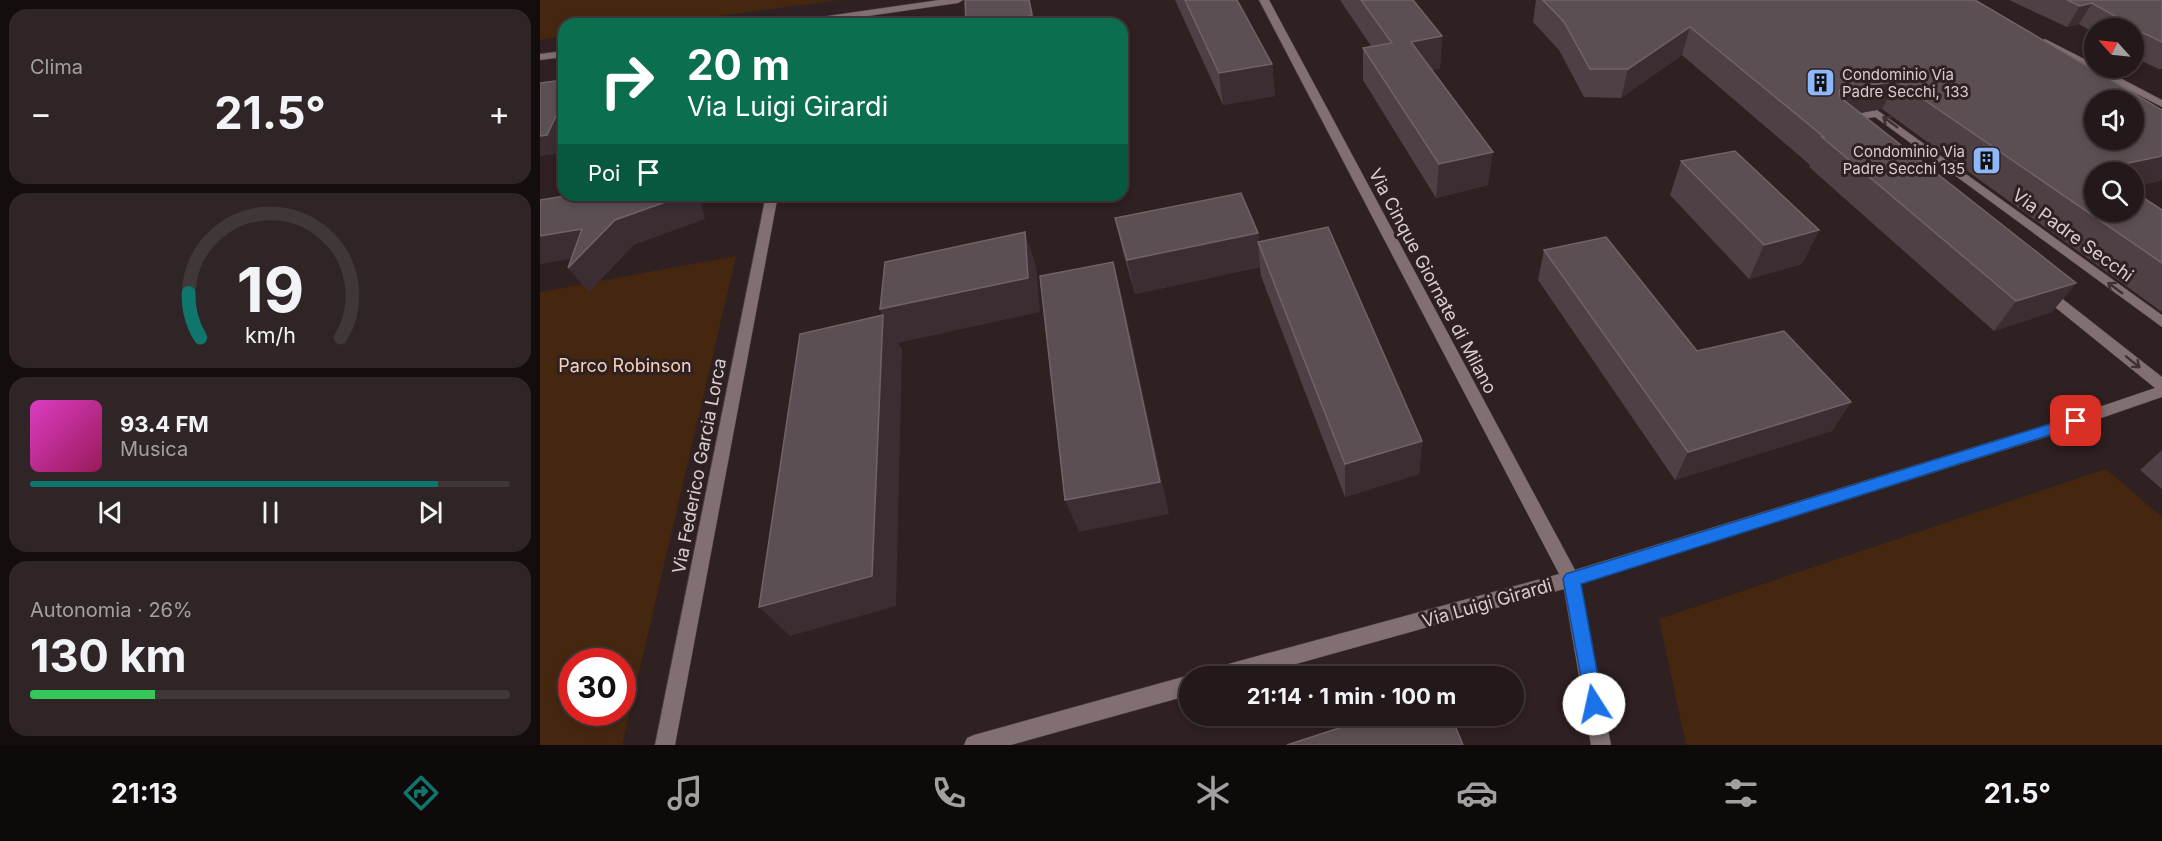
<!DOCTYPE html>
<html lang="it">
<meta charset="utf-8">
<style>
body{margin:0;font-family:Inter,sans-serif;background:#2f2527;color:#f1f3f6;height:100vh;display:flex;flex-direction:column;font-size:22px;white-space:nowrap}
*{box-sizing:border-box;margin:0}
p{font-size:20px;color:#a3a0a2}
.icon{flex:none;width:33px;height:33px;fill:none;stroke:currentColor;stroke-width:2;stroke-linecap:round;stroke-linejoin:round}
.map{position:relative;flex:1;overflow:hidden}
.drawer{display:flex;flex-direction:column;gap:9px;padding:9px;background:#130d0e;width:540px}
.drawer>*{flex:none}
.top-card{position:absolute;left:18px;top:18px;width:570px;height:183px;border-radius:18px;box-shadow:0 3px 9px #0003,0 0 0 2px #403739;background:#0b6e4f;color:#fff;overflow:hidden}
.needle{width:39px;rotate:297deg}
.controls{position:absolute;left:1544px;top:18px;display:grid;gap:12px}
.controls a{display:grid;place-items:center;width:60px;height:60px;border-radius:50%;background:#23181a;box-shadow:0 3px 9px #0003,0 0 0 2px #403739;font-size:30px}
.speed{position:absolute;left:18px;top:648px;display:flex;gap:12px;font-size:30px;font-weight:700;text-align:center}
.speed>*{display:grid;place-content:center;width:78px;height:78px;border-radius:50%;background:#23181a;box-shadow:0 3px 9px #0003,0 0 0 2px #403739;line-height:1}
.speed .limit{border:9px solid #d22;background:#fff;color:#111}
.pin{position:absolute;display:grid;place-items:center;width:51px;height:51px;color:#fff;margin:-26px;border-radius:12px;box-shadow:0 3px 9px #0006}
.me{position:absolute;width:66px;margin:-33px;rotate:350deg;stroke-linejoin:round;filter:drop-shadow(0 0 4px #0008)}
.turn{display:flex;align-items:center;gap:21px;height:126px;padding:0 30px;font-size:27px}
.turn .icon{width:78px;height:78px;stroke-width:2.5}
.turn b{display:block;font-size:42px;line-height:51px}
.then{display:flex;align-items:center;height:57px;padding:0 30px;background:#0003;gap:12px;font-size:22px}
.big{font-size:45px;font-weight:700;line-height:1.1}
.drawer .card{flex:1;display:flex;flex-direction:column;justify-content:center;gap:9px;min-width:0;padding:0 21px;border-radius:18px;background:#2f2527}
.drawer .dial{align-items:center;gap:0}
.dial svg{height:156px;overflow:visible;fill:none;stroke:#403739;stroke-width:7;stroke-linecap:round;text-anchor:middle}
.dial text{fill:#f1f3f6;stroke:none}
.song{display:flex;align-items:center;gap:18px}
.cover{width:72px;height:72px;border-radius:9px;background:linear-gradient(135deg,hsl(310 70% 55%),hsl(330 70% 35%))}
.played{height:6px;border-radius:3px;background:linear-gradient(90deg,#0f766e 85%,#403739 85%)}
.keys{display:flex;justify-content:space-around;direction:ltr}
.heat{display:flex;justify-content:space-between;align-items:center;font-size:33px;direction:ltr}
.charge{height:9px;border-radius:4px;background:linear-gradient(90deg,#34c759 26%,#403739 0)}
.trip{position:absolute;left:639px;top:666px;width:345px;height:60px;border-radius:30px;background:#23181a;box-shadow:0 3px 9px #0003,0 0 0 2px #403739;font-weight:700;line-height:60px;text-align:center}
.tab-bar{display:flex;height:96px;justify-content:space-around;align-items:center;background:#0e0a0a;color:#a3a0a2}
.tab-bar .icon{width:42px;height:42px}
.tab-bar .current{color:#0f766e}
.tab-bar b{font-size:27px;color:#f1f3f6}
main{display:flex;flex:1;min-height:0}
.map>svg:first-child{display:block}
.green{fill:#45270f;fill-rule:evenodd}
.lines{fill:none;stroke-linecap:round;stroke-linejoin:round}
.minor-casing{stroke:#493d3e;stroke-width:1}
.minor{fill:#816f71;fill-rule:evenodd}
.wall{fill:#4e4045}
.shaded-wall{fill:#3b2d31}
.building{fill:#5c4f54;stroke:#706368;stroke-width:1.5;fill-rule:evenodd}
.oneway{stroke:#3f3032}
.route{fill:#1a73e8;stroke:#114b97;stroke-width:1.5}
.labels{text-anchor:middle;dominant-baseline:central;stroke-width:6;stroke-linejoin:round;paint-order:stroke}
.far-poi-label{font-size:15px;fill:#d9cfd0;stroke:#2f2022;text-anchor:start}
.street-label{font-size:18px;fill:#d9cfd0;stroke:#2f2022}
.park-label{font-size:18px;fill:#f6d4bc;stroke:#2f2022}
</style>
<main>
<section class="drawer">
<div class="card"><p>Clima</p>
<div class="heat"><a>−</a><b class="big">21.5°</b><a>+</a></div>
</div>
<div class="card dial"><svg viewBox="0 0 100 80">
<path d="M14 69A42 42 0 1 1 86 69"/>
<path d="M14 69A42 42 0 0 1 8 46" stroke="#0f766e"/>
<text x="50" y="56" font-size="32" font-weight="700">19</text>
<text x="50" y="72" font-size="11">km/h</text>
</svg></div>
<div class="card">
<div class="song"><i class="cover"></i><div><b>93.4 FM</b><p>Musica</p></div></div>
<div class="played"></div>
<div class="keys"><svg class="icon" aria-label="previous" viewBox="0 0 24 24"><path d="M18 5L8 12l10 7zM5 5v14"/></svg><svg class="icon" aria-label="pause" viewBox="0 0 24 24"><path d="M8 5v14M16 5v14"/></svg><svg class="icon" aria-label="next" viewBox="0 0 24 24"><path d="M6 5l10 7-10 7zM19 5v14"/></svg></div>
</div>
<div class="card"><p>Autonomia · 26%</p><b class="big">130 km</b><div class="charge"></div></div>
</section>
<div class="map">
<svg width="1622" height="745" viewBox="0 0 1622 745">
<rect width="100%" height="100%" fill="#2f2022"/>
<g class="green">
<polygon points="0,0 300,0 118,24 24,24 24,36 0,40"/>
<path d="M196 256 82 745H0V292ZM32 662H82V712H32Z"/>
<polygon points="1566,469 1622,517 1622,745 1146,745 1119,619"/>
</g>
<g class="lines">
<defs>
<g id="minor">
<polygon points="399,0 423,0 418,3 273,24 248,24 253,21"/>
<polygon points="719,0 729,0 1035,570 1512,423 1615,388 1500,295 1498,292 1500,289 1510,289 1622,377 1622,397 1515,434 1041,584 1071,745 1051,745 1024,589 713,676 671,676 674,669 681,666 1019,574"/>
<polygon points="1505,39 1554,64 1554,68 1561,68 1622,100 1622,107 1501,44 1500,42"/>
<polygon points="24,51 24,57 0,60 0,54"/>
<polygon points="1337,110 1622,315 1622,327 1335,117 1304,122 1298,119 1304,116"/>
<polygon points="226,195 238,195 135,745 115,745"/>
<polygon points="650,675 653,676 650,676 650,695 471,745 424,745 427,738 434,735"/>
</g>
</defs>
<use href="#minor" class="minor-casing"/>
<use href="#minor" class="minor"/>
</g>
<g class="wall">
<polygon points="635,0 697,0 732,64 735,96 683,105"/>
<polygon points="800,0 873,0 902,36 900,68 892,70 948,185 896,198 823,80 823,48 831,46"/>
<polygon points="996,0 1003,0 1622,110 1622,180 1593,187 1593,172 1554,172 1622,210 1622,312 1342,109 1320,113 1536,283 1512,312 1454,331 1269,167 1270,165 1142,55 1081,98 1044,97 1019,50 993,22"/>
<polygon points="1469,0 1622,0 1622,69 1619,69 1593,57 1593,28 1554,28 1554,33 1539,24 1527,27"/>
<polygon points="1141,161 1279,230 1262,264 1209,279 1130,195"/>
<polygon points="575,218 718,233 719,242 882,441 879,474 805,497 721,276 720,267 595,294 583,252"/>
<polygon points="1004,250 1157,351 1311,402 1292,431 1135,480 998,280"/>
<polygon points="1622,450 1622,489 1600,470"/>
</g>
<g class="shaded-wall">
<polygon points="489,0 490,0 496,24 489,24 488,16"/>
<polygon points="1552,3 1539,24 1527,27 1540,6"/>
<polygon points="1150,27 1142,55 1081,98 1088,69"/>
<polygon points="902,36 900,68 869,74 871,42"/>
<polygon points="732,64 735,96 683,105 679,73"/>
<polygon points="1357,81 1342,109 1286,119 1299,90"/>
<polygon points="24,99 24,145 21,153 0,156 0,136"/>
<polygon points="953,152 948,185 896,198 899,164"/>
<polygon points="1622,156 1622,180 1593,187 1593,172 1557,172 1560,169"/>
<polygon points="145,195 155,195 161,203 165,219 94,245 49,292 28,268 37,258 0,264 0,236 75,220"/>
<polygon points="1279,230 1262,264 1209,279 1224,245"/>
<polygon points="485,232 496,266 500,312 358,343 362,349 356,606 250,636 219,607 343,316 340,309"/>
<polygon points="718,233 720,248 718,242 720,267 595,294 587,260"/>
<polygon points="573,262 582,296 629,514 539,532 525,500"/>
<polygon points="1536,283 1512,312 1454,331 1476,301"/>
<polygon points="1311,402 1292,431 1135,480 1148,452"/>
<polygon points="882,441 879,474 805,497 805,464"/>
</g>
<g class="building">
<polygon points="425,0 489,0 492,15 488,16 489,24 426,24"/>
<polygon points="645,0 697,0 732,64 679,73"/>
<polygon points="821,0 873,0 902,36 871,42 953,152 899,164 823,48 852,43"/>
<path d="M1003 0H1435L1622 110V156L1560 169 1564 172H1554V212H1593V191L1622 210V263L1357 81 1299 90 1300 97 1536 283 1476 301 1282 137H1284L1150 27 1088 69H1050L1024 22ZM1554 100H1593V140H1554Z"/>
<polygon points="1527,0 1622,0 1622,42 1593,28 1589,27 1589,24 1552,3 1540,6"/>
<polygon points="24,80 24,99 7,135 0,136 0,83"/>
<polygon points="1195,151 1279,230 1224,245 1141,161"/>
<polygon points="701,193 718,233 587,260 575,218"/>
<polygon points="31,195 145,195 75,220 28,268 42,229 0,236 0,200"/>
<polygon points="788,227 882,441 805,464 718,242"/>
<polygon points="485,232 488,278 340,309 345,262"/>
<polygon points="1066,237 1157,351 1244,331 1311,402 1148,452 1004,250"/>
<polygon points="573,262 620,482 525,500 500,276"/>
<polygon points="343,315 332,576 219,607 260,334"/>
<polygon points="836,716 911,716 923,745 747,745"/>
</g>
<defs><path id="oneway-shaft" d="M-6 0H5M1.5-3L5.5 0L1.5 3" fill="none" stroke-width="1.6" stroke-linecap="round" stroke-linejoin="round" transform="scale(1.5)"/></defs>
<g class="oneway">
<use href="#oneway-shaft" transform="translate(1350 122) rotate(-144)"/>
<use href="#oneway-shaft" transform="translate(1575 288) rotate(-144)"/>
<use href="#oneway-shaft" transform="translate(1593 362) rotate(39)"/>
</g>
<polygon class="route" points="1536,416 1541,417 1541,425 1041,584 1063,704 1060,710 1054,713 1047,710 1023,579 1026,574"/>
<defs>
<symbol id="building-square" viewBox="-11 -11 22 22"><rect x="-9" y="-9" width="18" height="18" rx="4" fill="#8db9fc" stroke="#2f2022"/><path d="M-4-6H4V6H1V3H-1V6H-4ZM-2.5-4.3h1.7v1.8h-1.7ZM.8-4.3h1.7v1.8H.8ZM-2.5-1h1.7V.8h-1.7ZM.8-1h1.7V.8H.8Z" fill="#111"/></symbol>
</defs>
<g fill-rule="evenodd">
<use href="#building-square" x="1264" y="66" width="33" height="33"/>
<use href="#building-square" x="1430" y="144" width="33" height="33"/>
</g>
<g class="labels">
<g class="far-poi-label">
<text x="1302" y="74">Condominio Via<tspan x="1302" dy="17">Padre Secchi, 133</tspan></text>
<text x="1425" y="151" text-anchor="end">Condominio Via<tspan x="1425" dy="17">Padre Secchi 135</tspan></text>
</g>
<g class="street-label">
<text transform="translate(1533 235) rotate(36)">Via Padre Secchi</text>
<text transform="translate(893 281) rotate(62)">Via Cinque Giornate di Milano</text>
<text transform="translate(159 466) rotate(-79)">Via Federico Garcia Lorca</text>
<text transform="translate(947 603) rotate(-16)">Via Luigi Girardi</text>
</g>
<g class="park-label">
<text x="85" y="365">Parco Robinson</text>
</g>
</g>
</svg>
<div class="controls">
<a><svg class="needle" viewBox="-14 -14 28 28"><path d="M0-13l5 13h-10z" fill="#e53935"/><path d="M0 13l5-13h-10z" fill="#a3a0a2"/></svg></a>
<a><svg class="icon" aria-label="sound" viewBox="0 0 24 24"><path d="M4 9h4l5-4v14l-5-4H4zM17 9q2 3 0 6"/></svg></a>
<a><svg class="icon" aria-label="search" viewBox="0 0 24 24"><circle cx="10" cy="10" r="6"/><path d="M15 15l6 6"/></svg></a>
</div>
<div class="speed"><div class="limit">30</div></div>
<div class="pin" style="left:1536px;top:421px;background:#d93025"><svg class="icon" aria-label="arrive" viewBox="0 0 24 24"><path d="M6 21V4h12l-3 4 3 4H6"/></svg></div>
<svg class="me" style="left:1054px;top:704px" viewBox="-20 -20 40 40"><circle r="19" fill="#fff"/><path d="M0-13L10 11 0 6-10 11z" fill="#1a73e8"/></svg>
<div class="trip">21:14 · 1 min · 100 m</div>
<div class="top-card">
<div class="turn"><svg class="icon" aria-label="right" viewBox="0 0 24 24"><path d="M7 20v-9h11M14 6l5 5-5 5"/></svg><div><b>20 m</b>Via Luigi Girardi</div></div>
<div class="then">Poi<svg class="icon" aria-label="arrive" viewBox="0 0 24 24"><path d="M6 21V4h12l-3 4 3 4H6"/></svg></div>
</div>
</div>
</main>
<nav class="tab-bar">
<b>21:13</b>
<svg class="icon current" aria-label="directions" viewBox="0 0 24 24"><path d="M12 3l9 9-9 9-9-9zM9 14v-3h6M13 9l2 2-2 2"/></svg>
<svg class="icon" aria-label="music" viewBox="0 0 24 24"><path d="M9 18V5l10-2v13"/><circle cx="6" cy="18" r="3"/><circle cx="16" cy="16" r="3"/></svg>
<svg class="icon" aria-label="phone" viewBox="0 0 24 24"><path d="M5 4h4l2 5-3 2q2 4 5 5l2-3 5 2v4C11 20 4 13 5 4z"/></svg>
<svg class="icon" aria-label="climate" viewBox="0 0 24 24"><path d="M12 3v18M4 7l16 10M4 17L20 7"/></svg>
<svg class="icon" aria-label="car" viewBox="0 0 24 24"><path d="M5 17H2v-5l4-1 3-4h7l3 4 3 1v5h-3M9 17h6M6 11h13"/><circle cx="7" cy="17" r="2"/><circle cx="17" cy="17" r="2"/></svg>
<svg class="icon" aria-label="filters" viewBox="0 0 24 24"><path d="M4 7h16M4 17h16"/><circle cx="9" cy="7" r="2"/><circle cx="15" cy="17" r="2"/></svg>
<b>21.5°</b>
</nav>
